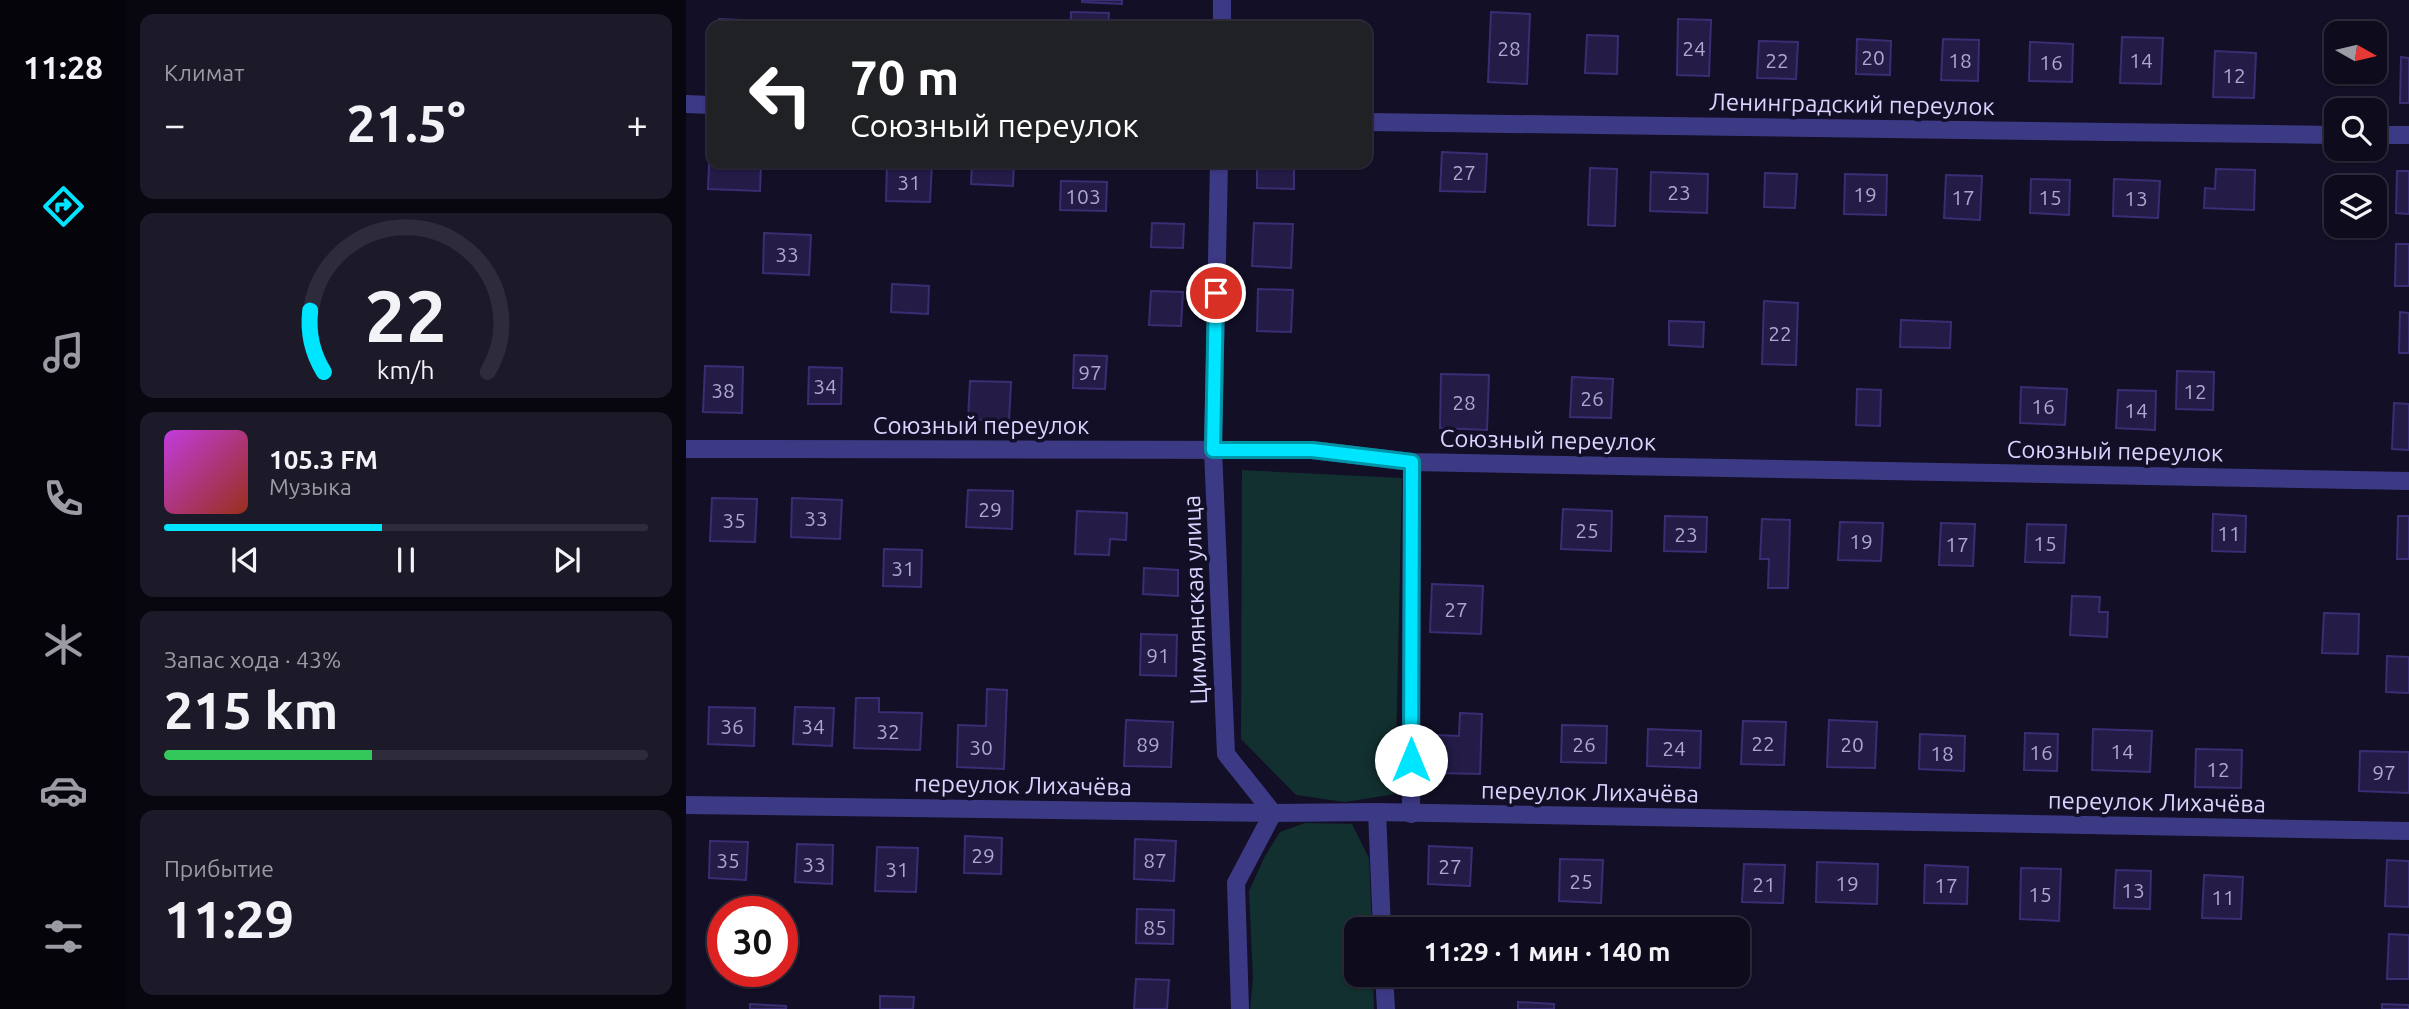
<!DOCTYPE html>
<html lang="ru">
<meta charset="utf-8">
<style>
body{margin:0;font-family:Ubuntu,sans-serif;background:#1c1929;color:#f1f3f6;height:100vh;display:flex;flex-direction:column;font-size:26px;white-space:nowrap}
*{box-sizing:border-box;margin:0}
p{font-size:23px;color:#9b9ba3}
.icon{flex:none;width:38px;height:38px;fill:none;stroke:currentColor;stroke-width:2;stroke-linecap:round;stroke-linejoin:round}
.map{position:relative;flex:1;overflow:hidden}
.panel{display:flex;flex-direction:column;gap:14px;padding:14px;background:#08060f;width:560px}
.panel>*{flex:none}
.hud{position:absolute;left:21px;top:21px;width:665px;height:147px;border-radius:14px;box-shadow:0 2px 5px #0004,0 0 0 2px #2e2b3b;background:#202124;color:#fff;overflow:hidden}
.needle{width:46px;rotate:98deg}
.controls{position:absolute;left:1638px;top:21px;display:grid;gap:14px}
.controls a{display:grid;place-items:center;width:63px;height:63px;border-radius:14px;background:#0e0b1c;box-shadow:0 2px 5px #0004,0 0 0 2px #2e2b3b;font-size:35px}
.speed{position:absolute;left:21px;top:896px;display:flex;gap:14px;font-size:35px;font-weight:700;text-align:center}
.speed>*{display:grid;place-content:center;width:91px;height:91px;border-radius:50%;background:#0e0b1c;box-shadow:0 2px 5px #0004,0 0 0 2px #2e2b3b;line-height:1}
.speed .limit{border:10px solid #d22;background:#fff;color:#111}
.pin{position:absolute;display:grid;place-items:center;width:60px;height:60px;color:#fff;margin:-30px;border:4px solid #fff;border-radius:50%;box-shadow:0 2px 7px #0007}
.me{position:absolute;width:77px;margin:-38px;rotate:0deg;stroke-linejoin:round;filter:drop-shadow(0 0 5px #0008)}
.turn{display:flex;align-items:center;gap:24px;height:147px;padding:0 28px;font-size:32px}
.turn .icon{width:91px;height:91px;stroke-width:2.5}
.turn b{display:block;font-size:49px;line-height:60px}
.big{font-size:52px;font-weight:700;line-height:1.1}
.panel .card{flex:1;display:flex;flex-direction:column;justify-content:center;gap:10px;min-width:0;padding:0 24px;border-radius:14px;background:#1c1929}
.panel .dial{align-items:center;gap:0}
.dial svg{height:182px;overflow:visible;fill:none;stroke:#2e2b3b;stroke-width:7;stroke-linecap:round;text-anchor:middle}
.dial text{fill:#f1f3f6;stroke:none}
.song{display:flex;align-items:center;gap:21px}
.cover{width:84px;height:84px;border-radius:10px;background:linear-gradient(135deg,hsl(290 70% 55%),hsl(10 70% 35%))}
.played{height:7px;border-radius:4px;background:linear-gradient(90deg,#00e5ff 45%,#2e2b3b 45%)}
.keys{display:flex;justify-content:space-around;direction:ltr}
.heat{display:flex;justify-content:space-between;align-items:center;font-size:38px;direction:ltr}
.charge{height:10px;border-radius:5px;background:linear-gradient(90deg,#34c759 43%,#2e2b3b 0)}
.trip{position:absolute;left:658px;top:917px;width:406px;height:70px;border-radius:14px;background:#0e0b1c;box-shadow:0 2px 5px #0004,0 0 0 2px #2e2b3b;font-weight:700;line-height:70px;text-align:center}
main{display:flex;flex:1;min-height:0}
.tab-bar{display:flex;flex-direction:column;width:126px;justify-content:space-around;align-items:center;background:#06040b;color:#9b9ba3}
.tab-bar .icon{width:49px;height:49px}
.tab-bar .current{color:#00e5ff}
.tab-bar b{font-size:32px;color:#f1f3f6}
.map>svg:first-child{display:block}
.green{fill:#12302f}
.building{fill:#241b47;stroke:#3b2d73;stroke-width:2}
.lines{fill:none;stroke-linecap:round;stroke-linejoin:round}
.minor{stroke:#3d3a85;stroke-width:18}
.route-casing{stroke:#0095a6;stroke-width:18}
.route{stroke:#00e5ff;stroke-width:12}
.labels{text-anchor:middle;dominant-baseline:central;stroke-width:7;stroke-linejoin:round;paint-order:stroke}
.number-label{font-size:21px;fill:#aca6d1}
.street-label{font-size:24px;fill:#d9d4ff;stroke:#130f26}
</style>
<main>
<nav class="tab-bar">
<b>11:28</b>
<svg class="icon current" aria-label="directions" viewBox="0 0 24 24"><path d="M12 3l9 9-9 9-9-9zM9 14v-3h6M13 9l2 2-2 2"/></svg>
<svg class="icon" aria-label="music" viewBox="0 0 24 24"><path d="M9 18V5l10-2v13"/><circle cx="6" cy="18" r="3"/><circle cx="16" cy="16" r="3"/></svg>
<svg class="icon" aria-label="phone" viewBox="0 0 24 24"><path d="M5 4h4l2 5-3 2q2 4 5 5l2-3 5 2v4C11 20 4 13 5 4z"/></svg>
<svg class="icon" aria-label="climate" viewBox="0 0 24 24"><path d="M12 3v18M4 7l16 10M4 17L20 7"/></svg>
<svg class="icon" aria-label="car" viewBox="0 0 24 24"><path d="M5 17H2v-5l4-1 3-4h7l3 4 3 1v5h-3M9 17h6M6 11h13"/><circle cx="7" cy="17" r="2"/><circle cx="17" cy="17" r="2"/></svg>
<svg class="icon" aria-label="filters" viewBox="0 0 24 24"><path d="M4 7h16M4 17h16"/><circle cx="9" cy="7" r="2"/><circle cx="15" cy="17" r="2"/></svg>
</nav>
<section class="panel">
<div class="card"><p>Климат</p>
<div class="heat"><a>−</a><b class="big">21.5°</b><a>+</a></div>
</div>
<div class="card dial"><svg viewBox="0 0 100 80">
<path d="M14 69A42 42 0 1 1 86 69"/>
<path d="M14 69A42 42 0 0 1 8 42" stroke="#00e5ff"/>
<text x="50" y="56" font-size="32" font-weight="700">22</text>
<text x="50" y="72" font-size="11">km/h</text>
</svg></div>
<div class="card">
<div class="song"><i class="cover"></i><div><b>105.3 FM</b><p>Музыка</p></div></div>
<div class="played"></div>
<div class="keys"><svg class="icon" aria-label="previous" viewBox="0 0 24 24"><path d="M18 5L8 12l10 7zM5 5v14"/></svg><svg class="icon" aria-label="pause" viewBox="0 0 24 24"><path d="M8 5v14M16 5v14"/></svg><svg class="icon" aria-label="next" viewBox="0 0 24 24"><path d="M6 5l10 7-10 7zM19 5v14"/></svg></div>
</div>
<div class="card"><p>Запас хода · 43%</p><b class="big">215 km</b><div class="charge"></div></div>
<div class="card"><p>Прибытие</p><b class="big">11:29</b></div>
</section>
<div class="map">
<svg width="1723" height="1009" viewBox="0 0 1723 1009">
<rect width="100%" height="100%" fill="#130f26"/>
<g class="green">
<polygon points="556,470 716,478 709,794 659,802 610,795 555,739"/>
<polygon points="619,823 666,824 683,858 686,929 670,929 670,975 687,975 688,1009 564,1009 567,979 563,891 579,856 594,832"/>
</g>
<g class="building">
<polygon points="396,0 436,0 436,4 396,2"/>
<polygon points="385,12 423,13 422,26 385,26"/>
<polygon points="805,12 844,14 841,84 802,82"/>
<polygon points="33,19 79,21 79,26 32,26"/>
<polygon points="992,19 1025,20 1023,76 991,75"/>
<polygon points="209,20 250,21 250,26 208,26"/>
<polygon points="131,22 151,23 151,26 131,26"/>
<polygon points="901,35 932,36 931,74 899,73"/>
<polygon points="1436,37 1477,38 1475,84 1434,83"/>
<polygon points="1171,39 1205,41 1204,75 1170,74"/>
<polygon points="1257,39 1293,40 1292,81 1255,80"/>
<polygon points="1073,41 1112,42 1110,79 1071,78"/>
<polygon points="1344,42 1387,44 1386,82 1343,81"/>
<polygon points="1529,51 1570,53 1568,98 1527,97"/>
<polygon points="1715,57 1723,58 1723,103 1714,103"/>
<polygon points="24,141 26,141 26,163 75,163 74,191 22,189"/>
<polygon points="756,152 801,154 799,192 754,191"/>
<polygon points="201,163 246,163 244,202 200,201"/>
<polygon points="286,163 328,163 327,186 285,184"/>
<polygon points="571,163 608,163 608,189 571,188"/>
<polygon points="904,168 931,169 929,226 902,225"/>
<polygon points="1530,169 1569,170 1568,210 1518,208 1519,188 1529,189"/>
<polygon points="1711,171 1723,171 1723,214 1710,213"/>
<polygon points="965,172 1022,174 1021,213 964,211"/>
<polygon points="1079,173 1111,174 1109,208 1078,207"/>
<polygon points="1159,174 1201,175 1200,215 1158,214"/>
<polygon points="1260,175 1296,176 1294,220 1258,218"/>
<polygon points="1345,179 1384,180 1383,215 1344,213"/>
<polygon points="1428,179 1474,181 1472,218 1427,216"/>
<polygon points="375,181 421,182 420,211 374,210"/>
<polygon points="466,223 498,224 497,248 465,247"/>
<polygon points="568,223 607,224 605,268 566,266"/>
<polygon points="78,233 125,235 123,275 77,273"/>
<polygon points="1710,244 1723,244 1723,286 1709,286"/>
<polygon points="206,284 243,286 242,314 205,312"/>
<polygon points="572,289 607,290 605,332 571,331"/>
<polygon points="465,291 497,292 495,326 463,325"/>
<polygon points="1078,301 1112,303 1110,365 1076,364"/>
<polygon points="1714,312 1723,313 1723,353 1713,353"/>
<polygon points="1215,320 1265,322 1264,348 1214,347"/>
<polygon points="983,321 1018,322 1017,347 983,345"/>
<polygon points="388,355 421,356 419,389 387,388"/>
<polygon points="19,366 57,367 56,413 17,412"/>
<polygon points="123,367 156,368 155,404 122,404"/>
<polygon points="1491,371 1528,372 1527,410 1490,409"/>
<polygon points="755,374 803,375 801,430 754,428"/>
<polygon points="886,377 927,379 925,418 884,417"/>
<polygon points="284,381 325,382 323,421 282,419"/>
<polygon points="1335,387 1381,389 1379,425 1334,423"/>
<polygon points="1171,389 1195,390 1194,426 1170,425"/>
<polygon points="1432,390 1470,391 1469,430 1430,428"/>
<polygon points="1708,403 1723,404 1723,450 1706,449"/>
<polygon points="282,490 327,491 326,529 280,527"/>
<polygon points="26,498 71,499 69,542 24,541"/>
<polygon points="106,498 156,500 154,539 105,537"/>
<polygon points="877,509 926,511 925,551 875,549"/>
<polygon points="391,511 441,513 440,540 424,539 423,555 389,554"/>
<polygon points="1527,514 1560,516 1559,552 1526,551"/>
<polygon points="979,516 1021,517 1020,552 978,551"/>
<polygon points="1712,516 1723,516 1723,559 1711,559"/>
<polygon points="1076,519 1104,520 1102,588 1082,588 1083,559 1074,559"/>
<polygon points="1154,522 1197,523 1195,561 1152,560"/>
<polygon points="1255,523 1289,524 1287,566 1253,565"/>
<polygon points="1341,524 1380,525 1378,563 1339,562"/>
<polygon points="198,549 236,550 235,587 197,586"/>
<polygon points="458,568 492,570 492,596 457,594"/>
<polygon points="746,584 797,586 795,634 744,632"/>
<polygon points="1386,596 1414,597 1413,612 1422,612 1421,637 1384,635"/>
<polygon points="1638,613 1673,614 1672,654 1636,653"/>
<polygon points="455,634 491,635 490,676 454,675"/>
<polygon points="1701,656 1723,657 1723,693 1700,692"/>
<polygon points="301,689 321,690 318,769 271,767 272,725 300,726"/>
<polygon points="170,698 193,698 193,712 236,713 234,750 168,748"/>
<polygon points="23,707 69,708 68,746 22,744"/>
<polygon points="109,707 148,708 146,746 107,744"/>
<polygon points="774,713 796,714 794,774 751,773 752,735 773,736"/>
<polygon points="440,720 487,722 485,767 438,766"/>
<polygon points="1143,720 1191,722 1189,768 1141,767"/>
<polygon points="1057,721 1100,722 1098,765 1055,764"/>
<polygon points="876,725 921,726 920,763 875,762"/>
<polygon points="962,729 1015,731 1014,768 961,766"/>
<polygon points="1407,729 1466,731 1464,772 1406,770"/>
<polygon points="1339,733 1372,734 1371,771 1338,770"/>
<polygon points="1234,734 1279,736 1278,771 1233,769"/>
<polygon points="1510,749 1556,750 1555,788 1509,787"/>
<polygon points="1674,751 1723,752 1723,793 1673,791"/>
<polygon points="279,836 316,838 315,874 278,873"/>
<polygon points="449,839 490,841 488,881 448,879"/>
<polygon points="24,841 62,842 60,880 23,878"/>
<polygon points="111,844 147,845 146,884 109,882"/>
<polygon points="743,846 786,848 784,886 742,884"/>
<polygon points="191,847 232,848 230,892 189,891"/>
<polygon points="874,859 917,860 915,903 873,901"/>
<polygon points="1701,860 1723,861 1723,907 1699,906"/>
<polygon points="1131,862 1192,864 1191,904 1130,902"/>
<polygon points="1058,864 1099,865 1097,903 1056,902"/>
<polygon points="1239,865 1282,867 1281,904 1238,903"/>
<polygon points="1335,868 1375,869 1373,921 1334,919"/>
<polygon points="1430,870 1465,871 1464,909 1428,908"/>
<polygon points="1518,875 1557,877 1555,919 1516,918"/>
<polygon points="451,909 488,910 487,944 450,943"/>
<polygon points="972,927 1010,929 972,929"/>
<polygon points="1703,934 1723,935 1723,979 1701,979"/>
<polygon points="450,979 483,980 481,1009 448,1009"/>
<polygon points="194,996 228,997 227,1009 194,1009"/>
<polygon points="832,1002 868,1004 868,1009 832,1009"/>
<polygon points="64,1004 100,1006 100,1009 64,1009"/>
<polygon points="1696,1004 1723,1005 1723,1009 1696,1009"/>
</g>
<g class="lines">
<g class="minor">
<polyline points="536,26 536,0"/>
<polyline points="0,104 26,105"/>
<polyline points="681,122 1650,135"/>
<polyline points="1689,135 1723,135"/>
<polyline points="533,163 527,450 540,754 587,813 550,883 554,1009"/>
<polyline points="0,449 626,450 726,462 1723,481"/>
<polyline points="0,805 587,813 691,812 1723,831"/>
<polyline points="691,812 696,929"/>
<polyline points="725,814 726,462"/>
<polyline points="698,975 700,1009"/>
</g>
</g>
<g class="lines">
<defs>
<polyline id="route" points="530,293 527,450 626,450 726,462 725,760"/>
</defs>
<use href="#route" class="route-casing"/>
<use href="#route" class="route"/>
</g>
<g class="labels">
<g class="number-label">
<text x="823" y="48">28</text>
<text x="1008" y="48">24</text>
<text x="1187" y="57">20</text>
<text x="1091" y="60">22</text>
<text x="1274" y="60">18</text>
<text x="1455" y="60">14</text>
<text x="1365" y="62">16</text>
<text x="1548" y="75">12</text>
<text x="778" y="172">27</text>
<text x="223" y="182">31</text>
<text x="993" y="192">23</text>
<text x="1179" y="194">19</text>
<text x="397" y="196">103</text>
<text x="1277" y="197">17</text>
<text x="1364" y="197">15</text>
<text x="1450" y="198">13</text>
<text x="101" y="254">33</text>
<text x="1094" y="333">22</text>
<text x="404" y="372">97</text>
<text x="139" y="386">34</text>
<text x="37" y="390">38</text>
<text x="1509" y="391">12</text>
<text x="906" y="398">26</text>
<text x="778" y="402">28</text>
<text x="1357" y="406">16</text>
<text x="1450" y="410">14</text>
<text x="304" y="509">29</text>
<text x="130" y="518">33</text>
<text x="48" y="520">35</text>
<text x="901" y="530">25</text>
<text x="1543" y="533">11</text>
<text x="1000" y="534">23</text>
<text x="1175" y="541">19</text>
<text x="1359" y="543">15</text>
<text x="1271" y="544">17</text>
<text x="217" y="568">31</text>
<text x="770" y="609">27</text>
<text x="472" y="655">91</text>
<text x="46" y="726">36</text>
<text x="127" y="726">34</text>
<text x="202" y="731">32</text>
<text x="1077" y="743">22</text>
<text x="462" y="744">89</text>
<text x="898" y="744">26</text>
<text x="1166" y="744">20</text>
<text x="295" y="747">30</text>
<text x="988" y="748">24</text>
<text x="1436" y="751">14</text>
<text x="1355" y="752">16</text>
<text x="1256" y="753">18</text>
<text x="1532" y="769">12</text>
<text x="1698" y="772">97</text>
<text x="297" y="855">29</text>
<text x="42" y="860">35</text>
<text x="469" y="860">87</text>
<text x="128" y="864">33</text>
<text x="764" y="866">27</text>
<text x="211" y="869">31</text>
<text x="895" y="881">25</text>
<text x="1161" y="883">19</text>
<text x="1078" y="884">21</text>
<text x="1260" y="885">17</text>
<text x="1447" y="890">13</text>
<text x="1354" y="894">15</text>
<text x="1537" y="897">11</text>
<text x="469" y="927">85</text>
</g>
<g class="street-label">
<text transform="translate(1166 104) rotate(1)">Ленинградский переулок</text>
<text x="295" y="425">Союзный переулок</text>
<text transform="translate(862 440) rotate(1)">Союзный переулок</text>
<text transform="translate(1429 451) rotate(1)">Союзный переулок</text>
<text transform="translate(509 600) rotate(-92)">Цимлянская улица</text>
<text transform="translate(337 785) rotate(1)">переулок Лихачёва</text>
<text transform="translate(904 792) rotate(1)">переулок Лихачёва</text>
<text transform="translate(1471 802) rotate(1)">переулок Лихачёва</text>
</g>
</g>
</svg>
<div class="controls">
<a><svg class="needle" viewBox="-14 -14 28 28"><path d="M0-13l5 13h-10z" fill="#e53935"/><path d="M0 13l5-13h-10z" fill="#9b9ba3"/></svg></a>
<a><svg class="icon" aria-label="search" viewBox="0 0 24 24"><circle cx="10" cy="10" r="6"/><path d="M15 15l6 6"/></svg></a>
<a><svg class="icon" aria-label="layers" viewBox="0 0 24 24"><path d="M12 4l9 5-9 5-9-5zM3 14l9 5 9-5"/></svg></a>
</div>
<div class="speed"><div class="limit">30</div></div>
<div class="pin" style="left:530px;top:293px;background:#d93025"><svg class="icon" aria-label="arrive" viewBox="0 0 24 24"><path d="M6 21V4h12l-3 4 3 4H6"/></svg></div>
<svg class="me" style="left:725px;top:760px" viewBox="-20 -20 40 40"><circle r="19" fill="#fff"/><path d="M0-13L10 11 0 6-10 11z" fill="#00e5ff"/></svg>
<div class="trip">11:29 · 1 мин · 140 m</div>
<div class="hud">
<div class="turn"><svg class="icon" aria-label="left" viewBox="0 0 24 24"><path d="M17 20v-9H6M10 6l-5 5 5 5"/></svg><div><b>70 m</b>Союзный переулок</div></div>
</div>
</div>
</main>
